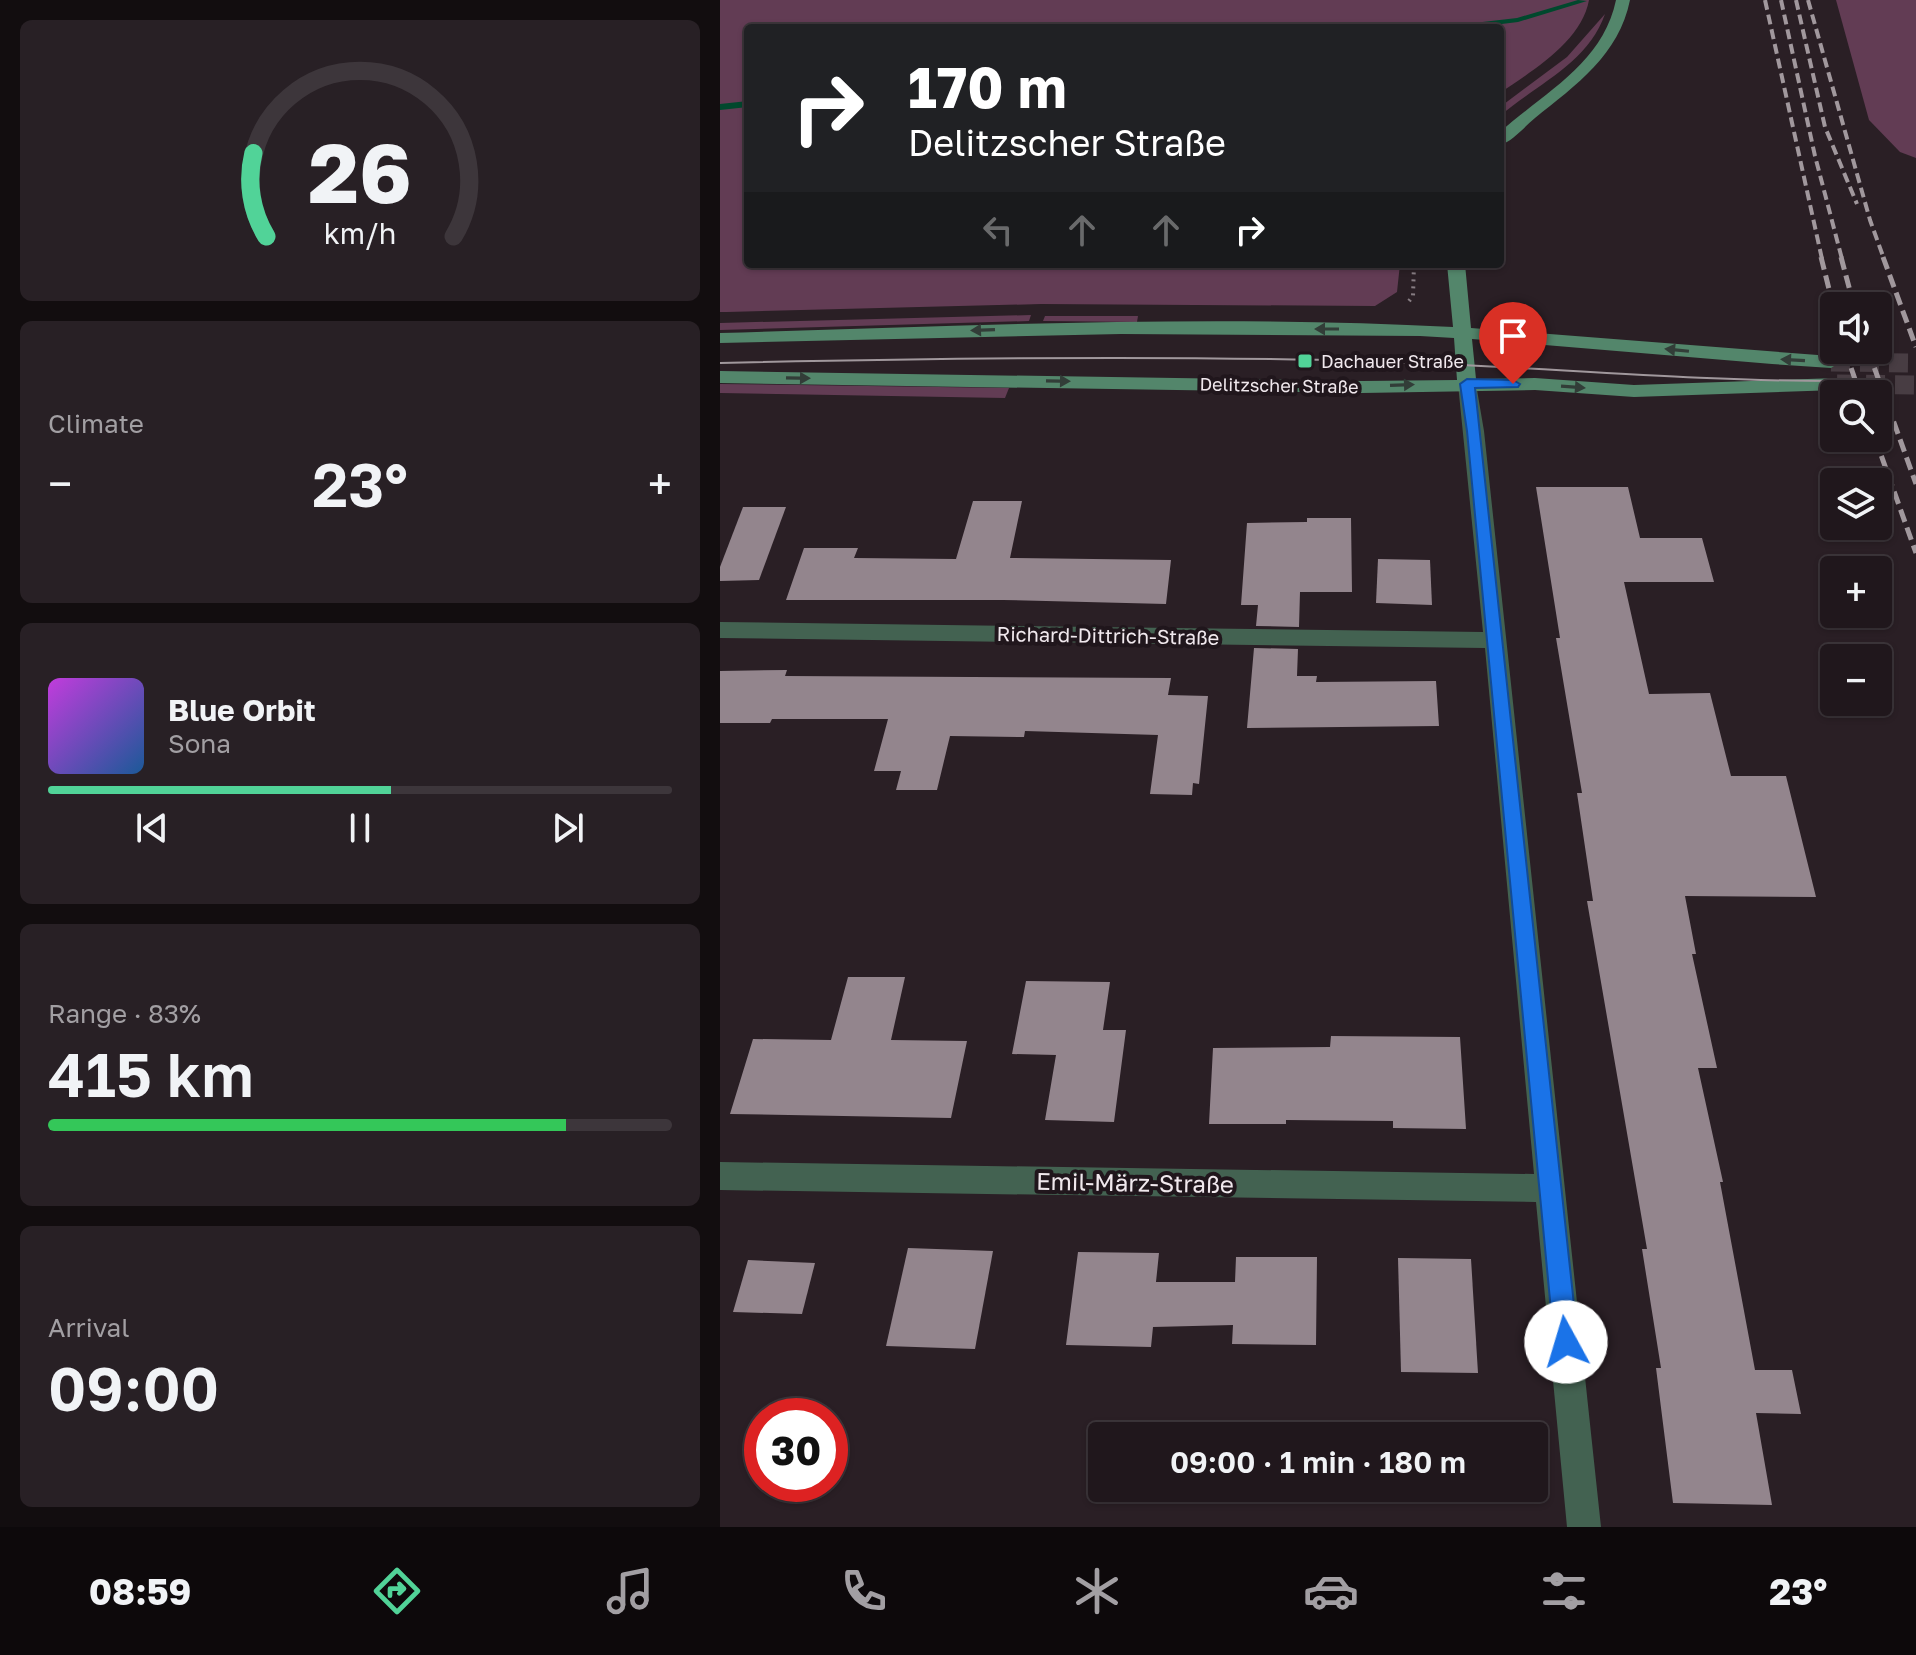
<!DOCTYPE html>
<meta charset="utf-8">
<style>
body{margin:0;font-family:"Golos Text",sans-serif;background:#282025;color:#f1f3f6;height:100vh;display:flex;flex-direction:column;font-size:30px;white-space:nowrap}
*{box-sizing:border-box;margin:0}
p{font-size:26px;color:#a29fa3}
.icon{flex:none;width:44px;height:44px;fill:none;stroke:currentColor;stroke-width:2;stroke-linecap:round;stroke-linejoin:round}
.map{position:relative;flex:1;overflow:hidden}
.drawer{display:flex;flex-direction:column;gap:20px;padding:20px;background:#120d0f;width:720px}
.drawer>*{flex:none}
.top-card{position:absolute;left:24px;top:24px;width:760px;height:244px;border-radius:8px;box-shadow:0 2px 6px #0004,0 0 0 2px #3d363b;background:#202124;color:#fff;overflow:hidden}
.controls{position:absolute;left:1100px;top:292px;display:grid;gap:16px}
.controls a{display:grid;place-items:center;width:72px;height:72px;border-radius:8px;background:#20171c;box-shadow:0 2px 6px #0004,0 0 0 2px #3d363b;font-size:40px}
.speed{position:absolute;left:24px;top:1398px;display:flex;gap:16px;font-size:40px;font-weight:700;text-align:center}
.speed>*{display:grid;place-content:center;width:104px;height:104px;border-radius:50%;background:#20171c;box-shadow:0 2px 6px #0004,0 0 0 2px #3d363b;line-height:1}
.speed .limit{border:12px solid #d22;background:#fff;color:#111}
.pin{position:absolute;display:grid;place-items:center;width:68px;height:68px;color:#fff;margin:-82px -34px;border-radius:50% 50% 50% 0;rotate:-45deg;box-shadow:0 0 8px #0007}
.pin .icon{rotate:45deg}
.me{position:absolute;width:88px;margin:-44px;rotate:354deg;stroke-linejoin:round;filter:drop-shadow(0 0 6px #0008)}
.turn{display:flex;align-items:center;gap:28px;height:168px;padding:0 32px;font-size:36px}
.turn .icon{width:104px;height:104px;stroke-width:2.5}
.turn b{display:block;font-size:56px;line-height:68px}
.lanes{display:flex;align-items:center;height:76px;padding:0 32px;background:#0003;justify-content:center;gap:40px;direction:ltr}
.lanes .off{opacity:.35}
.big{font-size:60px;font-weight:600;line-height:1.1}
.drawer .widget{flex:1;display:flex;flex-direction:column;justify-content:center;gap:12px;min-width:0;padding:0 28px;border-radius:12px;background:#282025}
.drawer .dial{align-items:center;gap:0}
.dial svg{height:208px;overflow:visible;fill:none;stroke:#3d363b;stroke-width:7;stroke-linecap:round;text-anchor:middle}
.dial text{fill:#f1f3f6;stroke:none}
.song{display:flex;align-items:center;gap:24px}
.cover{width:96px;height:96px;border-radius:12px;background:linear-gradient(135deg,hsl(290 70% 55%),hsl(210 70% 35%))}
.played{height:8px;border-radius:4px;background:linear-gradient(90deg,#51d398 55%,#3d363b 55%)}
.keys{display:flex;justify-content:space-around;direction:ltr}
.heat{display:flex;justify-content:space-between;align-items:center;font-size:44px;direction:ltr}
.charge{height:12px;border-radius:6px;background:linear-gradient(90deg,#34c759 83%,#3d363b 0)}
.trip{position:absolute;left:368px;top:1422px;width:460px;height:80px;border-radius:8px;background:#20171c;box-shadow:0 2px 6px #0004,0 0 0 2px #3d363b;font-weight:600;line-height:80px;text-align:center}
.dock{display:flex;height:128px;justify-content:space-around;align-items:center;background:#0d090b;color:#a29fa3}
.dock .icon{width:56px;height:56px}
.dock .active{color:#51d398}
.dock b{font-size:36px;color:#f1f3f6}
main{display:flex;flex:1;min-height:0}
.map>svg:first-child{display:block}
.green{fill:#623c54}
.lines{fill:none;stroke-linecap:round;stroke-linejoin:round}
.stream{fill:#00482d;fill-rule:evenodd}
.building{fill:#93858d}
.secondary-tunnel{stroke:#483d43;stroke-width:19;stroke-dasharray:19 10;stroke-linecap:butt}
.path{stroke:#877d83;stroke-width:4;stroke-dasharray:2 5;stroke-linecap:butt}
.street{fill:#436251;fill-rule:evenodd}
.secondary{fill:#53866b;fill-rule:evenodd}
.tram{stroke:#a1989d;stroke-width:2}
.rail-far1{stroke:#a1989d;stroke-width:4;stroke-dasharray:10 5;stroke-linecap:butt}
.rail{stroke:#a1989d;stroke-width:5;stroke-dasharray:13 6;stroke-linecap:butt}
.oneway{fill:#323d38}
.route{fill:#1a73e8;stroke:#114b97;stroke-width:2}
.poi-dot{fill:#51d398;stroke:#20161c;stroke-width:3}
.labels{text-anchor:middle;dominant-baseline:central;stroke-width:8;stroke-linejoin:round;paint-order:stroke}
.far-poi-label{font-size:18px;fill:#f0e8ed;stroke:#20161c;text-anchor:start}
.far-street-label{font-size:18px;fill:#f0e8ed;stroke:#20161c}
.street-label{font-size:20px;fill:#f0e8ed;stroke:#20161c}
.near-street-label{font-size:24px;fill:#f0e8ed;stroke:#20161c}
</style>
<main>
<section class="drawer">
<div class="widget dial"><svg viewBox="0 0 100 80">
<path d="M14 69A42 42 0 1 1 86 69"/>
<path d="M14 69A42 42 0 0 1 9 37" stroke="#51d398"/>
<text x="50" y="56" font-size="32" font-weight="700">26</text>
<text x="50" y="72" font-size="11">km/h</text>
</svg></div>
<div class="widget"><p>Climate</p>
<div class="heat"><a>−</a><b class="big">23°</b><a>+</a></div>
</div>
<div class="widget">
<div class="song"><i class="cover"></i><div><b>Blue Orbit</b><p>Sona</p></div></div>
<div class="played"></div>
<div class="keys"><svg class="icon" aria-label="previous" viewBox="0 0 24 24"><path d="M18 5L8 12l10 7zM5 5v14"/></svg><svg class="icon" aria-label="pause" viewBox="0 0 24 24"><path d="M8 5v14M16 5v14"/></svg><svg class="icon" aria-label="next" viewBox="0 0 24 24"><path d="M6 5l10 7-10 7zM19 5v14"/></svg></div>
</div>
<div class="widget"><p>Range · 83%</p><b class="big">415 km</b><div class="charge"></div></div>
<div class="widget"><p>Arrival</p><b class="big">09:00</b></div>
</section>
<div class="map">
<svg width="1196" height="1527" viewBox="0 0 1196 1527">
<rect width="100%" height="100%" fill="#2a1f25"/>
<g class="green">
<path d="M0 0H869C862 41 812 71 780 93V28H28V264H680L677 292 655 306 321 304 7 312H0Z"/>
<polygon points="1116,0 1196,0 1196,158 1180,152 1149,120"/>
<path d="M885 14C868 63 817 84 780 116V107L847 57Z"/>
<polygon points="311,315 309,321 0,330 0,323"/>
<polygon points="325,316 418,316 417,322 323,321"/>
<polygon points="0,384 289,388 285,398 0,393"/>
</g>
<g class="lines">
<g class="stream">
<polygon points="858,0 867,1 798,22 749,28 724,28 728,26 797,18"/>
<polygon points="28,101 28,107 0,110 0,104"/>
</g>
</g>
<g class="building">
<polygon points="816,487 908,487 920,538 982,538 994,582 904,582 929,694 990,693 1011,776 1066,776 1096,897 965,896 976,954 972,954 997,1068 978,1068 1003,1182 1000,1182 1035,1370 1072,1370 1081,1414 1036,1413 1052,1505 953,1503 936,1368 941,1368 922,1249 927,1249 867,901 873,901 857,793 862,793 836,638 840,638"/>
<polygon points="253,501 302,501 290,558 451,560 446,604 283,600 66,600 84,548 138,548 134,558 236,559"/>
<polygon points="23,507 66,507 39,580 0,581 0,567"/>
<polygon points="587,518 631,518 632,592 580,592 579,627 536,626 538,605 521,605 527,523 587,522"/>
<polygon points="658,559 710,560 712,605 656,603"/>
<polygon points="534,648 578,649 577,676 597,676 596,682 716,681 719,726 527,728"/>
<polygon points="67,670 65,676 451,678 448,695 488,696 479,784 473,783 472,795 430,794 438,735 305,731 304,737 230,736 217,790 176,790 181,771 154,771 168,719 52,719 50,723 0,723 0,671"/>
<polygon points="128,977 185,977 171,1040 247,1041 231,1118 10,1114 33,1039 111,1040"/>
<polygon points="306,981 390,982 383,1030 406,1030 394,1122 325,1120 336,1055 292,1054"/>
<polygon points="611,1036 740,1037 746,1129 673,1128 673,1121 566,1120 566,1124 489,1124 493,1048 610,1047"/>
<polygon points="188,1248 273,1251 255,1349 166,1346"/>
<polygon points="358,1252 439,1253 436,1282 515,1282 516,1257 597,1257 596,1345 512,1344 513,1325 433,1327 431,1347 346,1345"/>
<polygon points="678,1258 751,1259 758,1373 681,1372"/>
<polygon points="28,1260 95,1263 82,1314 13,1312"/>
</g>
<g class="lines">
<g class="secondary-tunnel">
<polyline points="1111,362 1196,363"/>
<polyline points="1117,384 1196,385"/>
</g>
<polyline class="path" points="689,301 693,296 694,264"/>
<polygon class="street" points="747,378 756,384 764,431 881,1527 847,1527 816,1202 0,1190 0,1162 814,1174 765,648 0,638 0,622 763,632 738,384"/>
<g class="secondary">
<path d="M896 0H910C899 55 856 85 815 118 804 127 793 141 780 145V132C825 92 883 63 896 0Z"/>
<path d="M727 264H745L751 328 1111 356 1120 362 1111 368 1052 364 752 339 756 379 815 378 914 385 1117 378 1126 384 1117 390 914 397 815 390 642 393 0 383V371L642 381 737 380 734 338 700 336 401 334 0 343V333C244 326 489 314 733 327Z"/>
</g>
<path class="tram" d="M0 363C214 358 429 355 643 361 800 365 957 381 1115 381"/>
<g class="rail-far1">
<polyline points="1045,0 1102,259"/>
<polyline points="1061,0 1095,156 1122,259"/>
<polyline points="1076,0 1105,127 1137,204"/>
<polyline points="1088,0 1150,220 1164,259"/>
</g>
<g class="rail">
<polyline points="1101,257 1114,309"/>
<polyline points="1121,257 1134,306"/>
<polyline points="1163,257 1196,347"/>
<polyline points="1125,350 1140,394"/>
<polyline points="1148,350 1196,484"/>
<polyline points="1155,438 1196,553"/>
</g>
</g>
<defs><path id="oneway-solid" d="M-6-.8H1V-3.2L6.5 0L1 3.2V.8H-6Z" transform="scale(2)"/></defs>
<g class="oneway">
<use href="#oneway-solid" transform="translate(607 329) rotate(-180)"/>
<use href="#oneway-solid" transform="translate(263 330) rotate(178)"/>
<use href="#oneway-solid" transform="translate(957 350) rotate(-174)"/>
<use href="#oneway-solid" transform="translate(1073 360) rotate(-177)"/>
<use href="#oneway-solid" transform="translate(78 378) rotate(1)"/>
<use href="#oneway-solid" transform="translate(338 381) rotate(1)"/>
<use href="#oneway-solid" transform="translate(682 385) rotate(-2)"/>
<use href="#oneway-solid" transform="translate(853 387) rotate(4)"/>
</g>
<polygon class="route" points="793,380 800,384 798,387 755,388 858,1342 854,1351 846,1354 837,1351 834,1342 747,431 740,384 747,379"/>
<rect class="poi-dot" x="577" y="353" width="16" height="16" rx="4"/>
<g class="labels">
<g class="far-poi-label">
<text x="601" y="361">Dachauer Straße</text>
</g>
<g class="far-street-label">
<text transform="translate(559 385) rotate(1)">Delitzscher Straße</text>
</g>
<g class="street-label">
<text transform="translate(388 635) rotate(1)">Richard-Dittrich-Straße</text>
</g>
<g class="near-street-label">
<text transform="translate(415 1182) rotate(1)">Emil-März-Straße</text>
</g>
</g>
</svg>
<div class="controls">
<a><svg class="icon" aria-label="sound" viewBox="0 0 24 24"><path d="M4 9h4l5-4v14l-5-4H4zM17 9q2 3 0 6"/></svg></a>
<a><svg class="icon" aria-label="search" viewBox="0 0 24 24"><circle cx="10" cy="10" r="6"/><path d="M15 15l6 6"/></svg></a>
<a><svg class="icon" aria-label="layers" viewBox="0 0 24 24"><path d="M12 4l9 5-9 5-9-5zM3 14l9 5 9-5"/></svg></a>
<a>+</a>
<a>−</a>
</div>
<div class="speed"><div class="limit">30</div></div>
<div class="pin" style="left:793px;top:384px;background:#d93025"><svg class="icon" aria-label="arrive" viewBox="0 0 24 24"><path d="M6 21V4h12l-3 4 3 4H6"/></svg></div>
<svg class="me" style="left:846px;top:1342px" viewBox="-20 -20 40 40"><circle r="19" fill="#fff"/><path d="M0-13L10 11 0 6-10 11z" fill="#1a73e8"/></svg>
<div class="trip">09:00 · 1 min · 180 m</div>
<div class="top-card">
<div class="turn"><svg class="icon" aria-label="right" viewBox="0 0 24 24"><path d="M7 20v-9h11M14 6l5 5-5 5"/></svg><div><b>170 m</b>Delitzscher Straße</div></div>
<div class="lanes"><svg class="icon off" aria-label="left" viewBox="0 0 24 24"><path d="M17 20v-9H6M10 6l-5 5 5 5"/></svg><svg class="icon off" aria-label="ahead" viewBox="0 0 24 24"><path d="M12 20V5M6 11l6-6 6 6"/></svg><svg class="icon off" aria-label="ahead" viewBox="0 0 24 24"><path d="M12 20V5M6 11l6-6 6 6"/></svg><svg class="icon" aria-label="right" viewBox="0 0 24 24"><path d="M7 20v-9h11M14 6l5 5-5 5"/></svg></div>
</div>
</div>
</main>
<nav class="dock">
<b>08:59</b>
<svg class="icon active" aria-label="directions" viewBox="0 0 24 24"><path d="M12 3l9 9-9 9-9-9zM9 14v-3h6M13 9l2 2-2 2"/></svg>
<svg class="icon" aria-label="music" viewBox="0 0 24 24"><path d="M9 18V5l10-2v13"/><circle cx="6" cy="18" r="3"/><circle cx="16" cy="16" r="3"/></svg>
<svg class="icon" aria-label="phone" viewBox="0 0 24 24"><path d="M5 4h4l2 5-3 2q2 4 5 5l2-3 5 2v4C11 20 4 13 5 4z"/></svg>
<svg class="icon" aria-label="climate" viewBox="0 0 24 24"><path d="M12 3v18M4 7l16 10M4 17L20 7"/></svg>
<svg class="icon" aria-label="car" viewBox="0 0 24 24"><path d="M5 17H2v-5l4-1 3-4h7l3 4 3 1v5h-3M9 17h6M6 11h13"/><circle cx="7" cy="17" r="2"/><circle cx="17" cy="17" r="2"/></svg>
<svg class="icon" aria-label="filters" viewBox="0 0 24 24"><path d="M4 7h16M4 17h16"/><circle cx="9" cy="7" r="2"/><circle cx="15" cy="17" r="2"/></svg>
<b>23°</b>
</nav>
